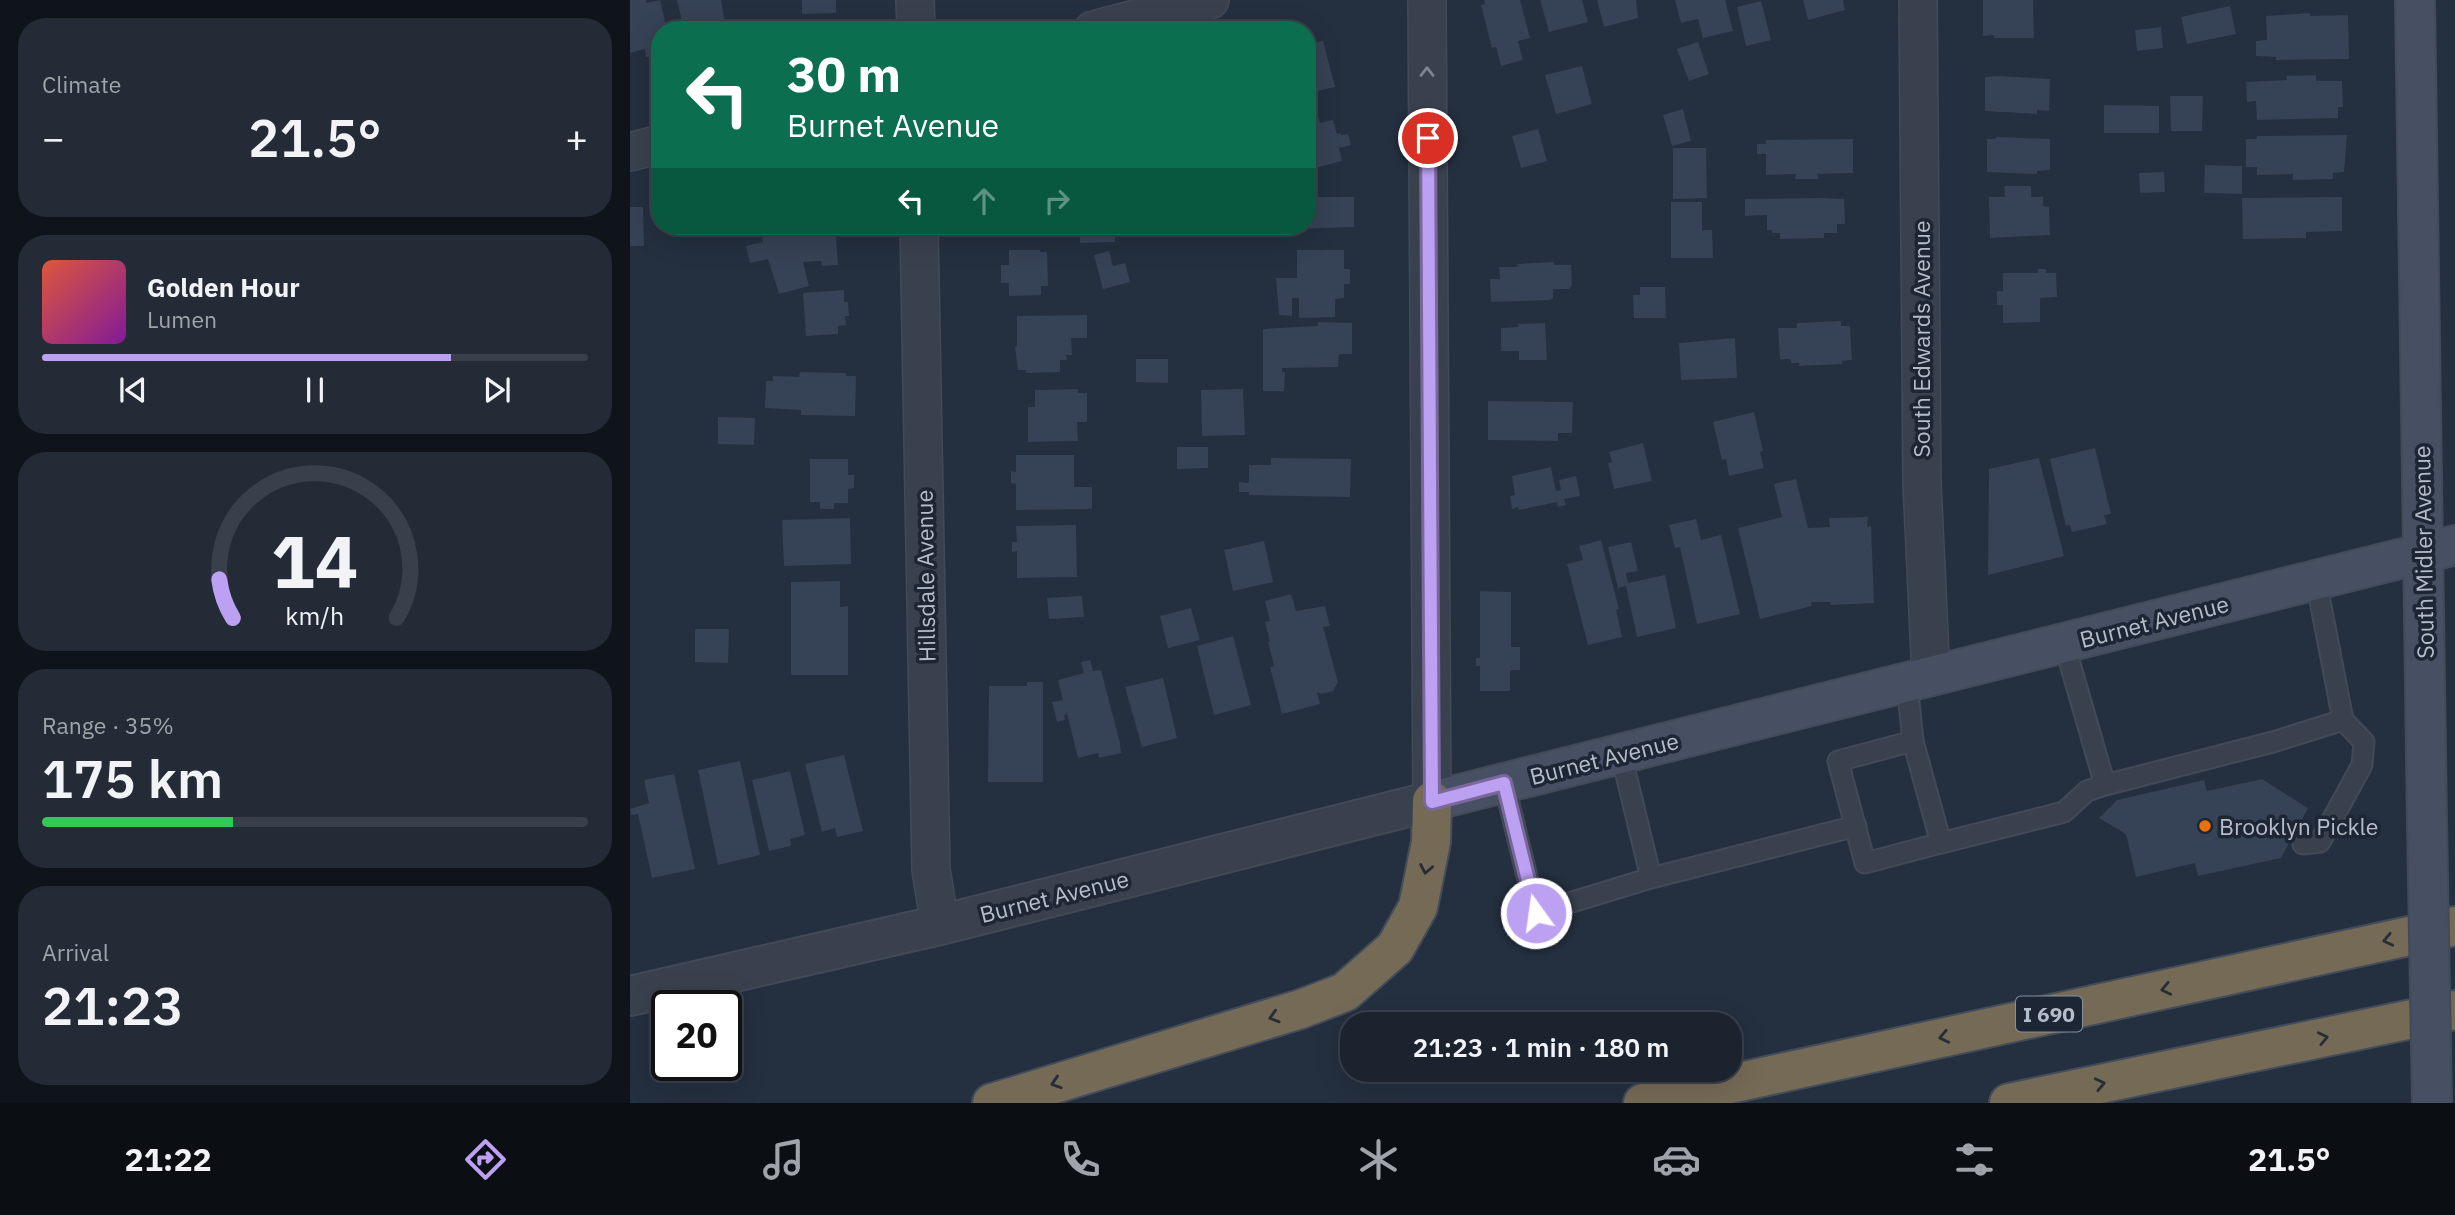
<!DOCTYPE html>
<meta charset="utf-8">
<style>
body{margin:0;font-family:"IBM Plex Sans",sans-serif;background:#242b37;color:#f1f3f6;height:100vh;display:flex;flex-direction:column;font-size:26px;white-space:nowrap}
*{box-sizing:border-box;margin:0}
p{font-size:23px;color:#a0a4aa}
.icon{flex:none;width:38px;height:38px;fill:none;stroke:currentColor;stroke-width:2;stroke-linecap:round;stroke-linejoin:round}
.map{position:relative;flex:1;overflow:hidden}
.panel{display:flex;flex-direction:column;gap:18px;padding:18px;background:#0f131a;width:630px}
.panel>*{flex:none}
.guide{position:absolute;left:21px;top:21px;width:665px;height:214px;border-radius:28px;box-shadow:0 7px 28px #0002,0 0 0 2px #39404b;background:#0b6e4f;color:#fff;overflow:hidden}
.speed{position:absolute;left:21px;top:990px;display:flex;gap:14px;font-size:35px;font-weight:700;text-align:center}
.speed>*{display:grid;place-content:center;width:91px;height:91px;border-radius:50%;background:#1b232f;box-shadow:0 7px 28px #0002,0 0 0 2px #39404b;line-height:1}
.speed .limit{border:4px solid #111;border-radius:10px;background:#fff;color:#111}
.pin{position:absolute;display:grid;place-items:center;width:60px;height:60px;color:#fff;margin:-30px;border:4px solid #fff;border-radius:50%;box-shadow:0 2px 7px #0007}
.me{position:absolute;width:77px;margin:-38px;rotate:346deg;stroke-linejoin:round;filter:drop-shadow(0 0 5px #0008)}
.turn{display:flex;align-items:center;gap:24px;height:147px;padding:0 21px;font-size:32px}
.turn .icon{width:91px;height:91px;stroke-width:2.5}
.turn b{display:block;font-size:49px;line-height:60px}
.lanes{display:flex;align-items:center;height:66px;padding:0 21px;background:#0003;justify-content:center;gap:35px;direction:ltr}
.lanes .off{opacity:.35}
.big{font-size:52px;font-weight:600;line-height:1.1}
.panel .tile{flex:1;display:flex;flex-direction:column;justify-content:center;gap:10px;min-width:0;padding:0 24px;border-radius:28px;background:#242b37}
.panel .dial{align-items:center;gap:0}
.dial svg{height:182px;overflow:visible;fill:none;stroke:#39404b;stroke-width:7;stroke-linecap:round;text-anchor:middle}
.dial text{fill:#f1f3f6;stroke:none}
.song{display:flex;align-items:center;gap:21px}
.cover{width:84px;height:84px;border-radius:10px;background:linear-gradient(135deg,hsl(10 70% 55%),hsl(290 70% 35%))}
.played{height:7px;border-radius:4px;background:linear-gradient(90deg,#bca0f2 75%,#39404b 75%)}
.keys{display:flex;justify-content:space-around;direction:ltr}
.heat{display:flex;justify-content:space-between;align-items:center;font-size:38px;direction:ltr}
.charge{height:10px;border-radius:5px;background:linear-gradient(90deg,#34c759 35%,#39404b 0)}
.trip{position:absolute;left:710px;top:1012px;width:402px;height:70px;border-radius:28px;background:#1b232f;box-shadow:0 7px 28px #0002,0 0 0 2px #39404b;font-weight:600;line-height:70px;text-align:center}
.tabs{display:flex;height:112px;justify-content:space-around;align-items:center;background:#0b0e13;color:#a0a4aa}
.tabs .icon{width:49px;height:49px}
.tabs .selected{color:#bca0f2}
.tabs b{font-size:32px;color:#f1f3f6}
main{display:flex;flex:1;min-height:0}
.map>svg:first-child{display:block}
.building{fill:#364255}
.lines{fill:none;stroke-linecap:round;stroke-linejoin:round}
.service-casing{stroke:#424a58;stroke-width:23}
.minor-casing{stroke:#424a58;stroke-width:40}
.tertiary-casing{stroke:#424a58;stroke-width:42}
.secondary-casing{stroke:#424a58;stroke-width:42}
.motorway-casing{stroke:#434c5a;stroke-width:42}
.service{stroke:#39414f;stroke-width:19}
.minor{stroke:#39414f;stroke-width:37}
.tertiary{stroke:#39414f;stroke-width:38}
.secondary{stroke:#475062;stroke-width:38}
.motorway{stroke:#756a56;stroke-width:38}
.secondary-bridge-casing{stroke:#424a58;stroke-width:42;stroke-linecap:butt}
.secondary-bridge{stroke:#475062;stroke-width:38}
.oneway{stroke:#7d8593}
.oneway2{stroke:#262d37}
.route-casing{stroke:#7a689d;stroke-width:18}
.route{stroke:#bca0f2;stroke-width:12}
.food-dot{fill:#e8710a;stroke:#1d2634;stroke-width:2.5}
.labels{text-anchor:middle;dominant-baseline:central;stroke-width:7;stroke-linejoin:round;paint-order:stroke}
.shield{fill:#1d2634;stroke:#878f9d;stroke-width:2}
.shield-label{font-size:21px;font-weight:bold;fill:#b5bcca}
.street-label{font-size:23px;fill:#b5bcca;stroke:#1d2634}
.poi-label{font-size:23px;fill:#b5bcca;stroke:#1d2634;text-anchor:start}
</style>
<main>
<section class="panel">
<div class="tile"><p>Climate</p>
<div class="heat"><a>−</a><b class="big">21.5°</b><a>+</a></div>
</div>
<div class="tile">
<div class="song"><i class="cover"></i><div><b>Golden Hour</b><p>Lumen</p></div></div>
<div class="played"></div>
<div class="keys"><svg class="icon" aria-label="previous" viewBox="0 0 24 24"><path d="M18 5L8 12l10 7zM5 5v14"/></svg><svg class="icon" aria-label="pause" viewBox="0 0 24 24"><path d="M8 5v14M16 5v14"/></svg><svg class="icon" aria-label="next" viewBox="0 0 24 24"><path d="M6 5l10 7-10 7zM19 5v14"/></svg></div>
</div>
<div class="tile dial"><svg viewBox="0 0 100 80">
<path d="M14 69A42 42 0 1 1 86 69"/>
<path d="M14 69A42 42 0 0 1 8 52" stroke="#bca0f2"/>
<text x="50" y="56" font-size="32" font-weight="700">14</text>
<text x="50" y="72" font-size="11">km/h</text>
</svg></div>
<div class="tile"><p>Range · 35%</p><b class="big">175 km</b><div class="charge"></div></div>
<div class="tile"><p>Arrival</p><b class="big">21:23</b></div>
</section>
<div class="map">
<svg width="1825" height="1103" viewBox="0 0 1825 1103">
<rect width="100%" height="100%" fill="#242f3f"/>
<g class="building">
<polygon points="0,0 16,0 16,3 30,0 37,30 30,30 30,46 22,48 24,56 16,57 15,49 0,53"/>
<polygon points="47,0 91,0 96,30 54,29"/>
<polygon points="172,0 206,0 206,13 172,14"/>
<polygon points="854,0 890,0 900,38 888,41 893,60 871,66 866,47 862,48 851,5 855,4"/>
<polygon points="910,0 952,0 958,22 919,32"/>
<polygon points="967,0 1006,0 1008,18 974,27"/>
<polygon points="1045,0 1095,0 1103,31 1073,38 1068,19 1051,23"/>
<polygon points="1173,0 1213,0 1215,10 1178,20"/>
<polygon points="1353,0 1403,0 1404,38 1364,38 1364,35 1353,36"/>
<polygon points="1131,1 1141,40 1116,46 1107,7"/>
<polygon points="1600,6 1606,34 1557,44 1551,17"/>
<polygon points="1680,13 1680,16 1718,15 1719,59 1646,60 1646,57 1626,56 1626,41 1637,40 1636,16"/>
<polygon points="1531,27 1533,48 1507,51 1505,30"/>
<polygon points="693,41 705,87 677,93 677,45"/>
<polygon points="1068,42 1079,74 1059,81 1047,49"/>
<polygon points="952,66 962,104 926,114 915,75"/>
<polygon points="1686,75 1686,81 1712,81 1713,107 1708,107 1708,118 1627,120 1626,101 1617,102 1616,82 1657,80 1656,76"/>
<polygon points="1366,76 1420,79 1419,111 1407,110 1407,114 1355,111 1355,77"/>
<polygon points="1540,96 1573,96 1572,131 1541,131"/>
<polygon points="1474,105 1529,106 1529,133 1474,133"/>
<polygon points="685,106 690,123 703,120 707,134 711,133 711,135 718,134 721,145 709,148 712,161 677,170 677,108"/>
<polygon points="1053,109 1061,141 1042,146 1033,115"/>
<polygon points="908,129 917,161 891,168 882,136"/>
<polygon points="1717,135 1714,172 1703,173 1703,179 1663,180 1663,174 1627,175 1627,167 1616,167 1616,139 1627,139 1627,136"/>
<polygon points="1366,137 1420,139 1420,170 1407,171 1407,174 1357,172 1357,139 1366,139"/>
<polygon points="1223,139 1223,173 1188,174 1188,179 1165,179 1166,174 1136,175 1136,154 1127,154 1127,144 1136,144 1136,140"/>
<polygon points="1043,148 1076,148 1077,198 1043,199"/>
<polygon points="1575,165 1612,166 1612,194 1574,193"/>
<polygon points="1534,172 1535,192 1510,193 1509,173"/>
<polygon points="1374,186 1401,186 1401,197 1413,197 1413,206 1419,207 1420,235 1360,238 1359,197 1375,197"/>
<polygon points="677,197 724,197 724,227 658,229 658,226 677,226"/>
<polygon points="1712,197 1712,231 1676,232 1676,238 1613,239 1612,198"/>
<polygon points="1193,198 1214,199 1215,224 1207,224 1207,233 1194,233 1194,238 1150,239 1150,233 1142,233 1142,230 1137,230 1137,215 1115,216 1115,199"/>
<polygon points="1041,202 1072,202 1072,230 1082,230 1083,258 1041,258"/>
<polygon points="0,207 13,207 14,246 0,246"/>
<polygon points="55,226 78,226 79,230 59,237"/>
<polygon points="166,226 205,226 208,265 192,266 191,261 173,262 179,286 149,294 138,259 120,263 116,246 133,242 132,234"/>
<polygon points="450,226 484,226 485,242 450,243"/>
<polygon points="379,250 410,250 410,252 417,252 418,286 411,286 411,295 379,296 379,283 371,283 371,265 379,265"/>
<polygon points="667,250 714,250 714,269 720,269 720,284 714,284 714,298 705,299 705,317 669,318 669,298 662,298 662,316 649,315 646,278 667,278"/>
<polygon points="479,251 483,266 495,263 500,282 473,289 464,255"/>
<polygon points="924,262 924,265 941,265 942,285 939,289 923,289 923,298 920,300 861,302 860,279 870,279 869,267 888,267 887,264"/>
<polygon points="1408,269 1416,269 1416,273 1426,273 1427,297 1410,298 1410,322 1373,323 1373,305 1367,305 1367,291 1373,291 1373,273 1408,273"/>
<polygon points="1010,287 1035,287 1036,318 1004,318 1003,295 1010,295"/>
<polygon points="214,290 214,302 218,302 219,316 215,316 216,325 208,326 208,334 176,336 173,293"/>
<polygon points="457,315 457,338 441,338 442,355 436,355 437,360 430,360 430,372 396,373 396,370 388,370 385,347 387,347 387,316"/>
<polygon points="1211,321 1211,326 1220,326 1222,360 1212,361 1212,364 1169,366 1169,363 1161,363 1160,359 1150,359 1148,328 1167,328 1167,323"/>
<polygon points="688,322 722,323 722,354 709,354 708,367 652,368 652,372 655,372 654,391 633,391 633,329 688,326"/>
<polygon points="915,323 917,360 889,360 889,351 871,351 871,328 888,327 888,324"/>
<polygon points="1105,338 1107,378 1051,380 1049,343"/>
<polygon points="506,359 538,359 538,383 506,382"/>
<polygon points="170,372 216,373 216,376 226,376 225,416 171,415 171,410 135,408 136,381 143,381 143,376 169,377"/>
<polygon points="448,389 448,393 457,393 457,422 447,422 448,441 398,442 398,407 405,407 405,390"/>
<polygon points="613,389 615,435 572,436 571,390"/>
<polygon points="858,401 943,402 942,433 928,433 928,441 858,440"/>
<polygon points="1124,412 1133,451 1130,452 1134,468 1099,476 1096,459 1092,460 1083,422"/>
<polygon points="88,417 125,418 124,445 88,444"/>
<polygon points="1013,443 1022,481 984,489 978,463 982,462 979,452"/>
<polygon points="547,447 578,447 578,468 547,469"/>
<polygon points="1465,448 1481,514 1474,515 1477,524 1442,532 1440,525 1436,526 1420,459"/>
<polygon points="386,455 444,455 444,487 462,487 462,509 386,510 386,484 381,483 381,471 386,472"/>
<polygon points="641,458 721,459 720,497 619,495 619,492 609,492 609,482 619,483 619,465 641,465"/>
<polygon points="1409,458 1434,556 1358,575 1359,469"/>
<polygon points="180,459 218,459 218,475 224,475 224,488 218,489 218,503 204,503 204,509 190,509 190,502 180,502"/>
<polygon points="921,467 926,491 931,490 929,480 946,476 950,496 934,499 936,505 928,507 927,502 889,510 888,507 882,509 880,496 885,495 882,476"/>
<polygon points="1166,479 1178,528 1200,527 1199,518 1238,517 1237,527 1241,526 1244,603 1200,605 1201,602 1181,602 1182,606 1130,619 1108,528 1152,517 1144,484"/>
<polygon points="220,518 221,564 154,566 152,520"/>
<polygon points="1066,519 1071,540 1091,535 1110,614 1067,624 1050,547 1045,548 1039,525"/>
<polygon points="446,525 447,577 387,578 387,551 382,552 382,542 387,542 386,526"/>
<polygon points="971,540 989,609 986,610 992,637 958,645 937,564 953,560 949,546"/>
<polygon points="634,541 643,582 603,591 594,550"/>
<polygon points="1001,542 1008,571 996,573 998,583 1035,575 1046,628 1007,637 996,586 988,588 978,547"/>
<polygon points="210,581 210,607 218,606 218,675 161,675 161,582"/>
<polygon points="850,591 881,592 881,647 890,647 890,670 880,670 880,691 850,691 850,666 846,666 846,658 850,658"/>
<polygon points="661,594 666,611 695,606 700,626 693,627 708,682 703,691 691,694 687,692 690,704 652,714 640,667 644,666 638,642 640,641 635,622 640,621 635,601"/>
<polygon points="452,596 454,617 419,619 417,598"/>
<polygon points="561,608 570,640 538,648 530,616"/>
<polygon points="65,629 99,629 98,663 65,662"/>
<polygon points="603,636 621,705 584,715 567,646"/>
<polygon points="460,660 463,671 471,670 490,743 491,753 469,758 468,753 448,758 437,714 434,715 435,720 427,722 422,702 433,700 428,680 454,673 451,662"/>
<polygon points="533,678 547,738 512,747 495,687"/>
<polygon points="397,682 413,682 413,782 358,782 359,686 397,686"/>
<polygon points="214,755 233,831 207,837 205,828 192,832 175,764"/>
<polygon points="110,761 130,855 88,865 68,770"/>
<polygon points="160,771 175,835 160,839 161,846 139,851 122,780"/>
<polygon points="44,774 65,869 22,878 8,814 1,815 0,809 19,803 14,780"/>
<polygon points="1632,779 1678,808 1651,858 1568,876 1565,863 1506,877 1496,834 1469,818 1487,800 1574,780 1577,791"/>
</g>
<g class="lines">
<defs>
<g id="service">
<polyline points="1434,643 1475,785"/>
<polyline points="1277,683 1283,741 1311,843 1434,812 1457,791 1475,785 1643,742 1713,720 1686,580"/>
<polyline points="1283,741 1208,761 1235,863 1311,843"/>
<polyline points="991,754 1021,878 1226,826"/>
<polyline points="874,783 906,913 1021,878"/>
<polyline points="1673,844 1690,842 1732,765 1734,742 1713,720"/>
</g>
<g id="minor">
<polyline points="285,0 286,30"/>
<polyline points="797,0 802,801"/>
<polyline points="1288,0 1292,483 1301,677"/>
<polyline points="463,30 580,0"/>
<polyline points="0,152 30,144"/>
<polyline points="289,226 301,870 310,925"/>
</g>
<polyline id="tertiary" points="0,996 310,925 802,801"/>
<g id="secondary">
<polyline points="1785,0 1797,823"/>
<polyline points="802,801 1825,545"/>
</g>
<g id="motorway">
<polyline points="362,1103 671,1009 715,992 765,948 788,907 801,842 802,801"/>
<polyline points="1013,1103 1825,926"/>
<polyline points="1379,1103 1825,1010"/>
</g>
</defs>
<use href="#service" class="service-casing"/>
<use href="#minor" class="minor-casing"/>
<use href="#tertiary" class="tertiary-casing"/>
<use href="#secondary" class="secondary-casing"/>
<use href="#motorway" class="motorway-casing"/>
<use href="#service" class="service"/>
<use href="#minor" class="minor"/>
<use href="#tertiary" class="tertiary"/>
<use href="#secondary" class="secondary"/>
<use href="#motorway" class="motorway"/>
<defs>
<polyline id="secondary-bridge" points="1797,823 1802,1103"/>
</defs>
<use href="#secondary-bridge" class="secondary-bridge-casing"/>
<use href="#secondary-bridge" class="secondary-bridge"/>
</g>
<defs><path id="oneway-chevron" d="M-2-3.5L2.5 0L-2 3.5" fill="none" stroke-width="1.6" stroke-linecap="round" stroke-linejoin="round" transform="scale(1.75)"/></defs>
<use class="oneway" href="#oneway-chevron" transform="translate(797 72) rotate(-90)"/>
<g class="oneway2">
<use href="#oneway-chevron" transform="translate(796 869) rotate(101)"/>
<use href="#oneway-chevron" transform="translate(1758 940) rotate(168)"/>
<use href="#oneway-chevron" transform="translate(1536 989) rotate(168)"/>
<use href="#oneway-chevron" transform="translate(644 1017) rotate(163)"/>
<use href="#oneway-chevron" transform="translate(1314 1037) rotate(168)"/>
<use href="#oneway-chevron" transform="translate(1693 1038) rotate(-12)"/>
<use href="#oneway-chevron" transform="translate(426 1083) rotate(162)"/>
<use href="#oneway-chevron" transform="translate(1470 1084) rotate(-12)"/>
</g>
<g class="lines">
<defs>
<polyline id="route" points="798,138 802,802 874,783 906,913"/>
</defs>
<use href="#route" class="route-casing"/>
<use href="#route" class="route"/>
</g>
<circle class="food-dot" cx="1575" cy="826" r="7"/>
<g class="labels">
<rect class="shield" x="1386" y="996.5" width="66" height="35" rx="5"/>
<g class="shield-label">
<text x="1419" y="1014">I 690</text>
</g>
<g class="street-label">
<text transform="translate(1291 339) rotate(-90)">South Edwards Avenue</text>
<text transform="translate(1793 552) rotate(-91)">South Midler Avenue</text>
<text transform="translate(295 576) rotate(-91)">Hillsdale Avenue</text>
<text transform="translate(1524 621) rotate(-14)">Burnet Avenue</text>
<text transform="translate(974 758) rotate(-14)">Burnet Avenue</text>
<text transform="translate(424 896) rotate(-14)">Burnet Avenue</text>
</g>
<g class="poi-label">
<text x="1589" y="826">Brooklyn Pickle</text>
</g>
</g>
</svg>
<div class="speed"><div class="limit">20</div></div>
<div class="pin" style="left:798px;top:138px;background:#d93025"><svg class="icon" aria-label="arrive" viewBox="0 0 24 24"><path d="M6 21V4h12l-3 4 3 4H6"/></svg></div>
<svg class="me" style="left:906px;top:913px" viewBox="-20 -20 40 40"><circle r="17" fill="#bca0f2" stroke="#fff" stroke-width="3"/><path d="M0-11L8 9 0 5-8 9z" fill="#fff"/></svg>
<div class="trip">21:23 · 1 min · 180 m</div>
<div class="guide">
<div class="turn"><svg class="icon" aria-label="left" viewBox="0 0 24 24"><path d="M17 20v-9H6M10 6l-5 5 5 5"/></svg><div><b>30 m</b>Burnet Avenue</div></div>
<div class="lanes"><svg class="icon" aria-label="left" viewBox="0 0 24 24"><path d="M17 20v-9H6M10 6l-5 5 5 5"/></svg><svg class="icon off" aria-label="ahead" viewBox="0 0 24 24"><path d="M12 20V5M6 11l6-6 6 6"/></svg><svg class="icon off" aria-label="right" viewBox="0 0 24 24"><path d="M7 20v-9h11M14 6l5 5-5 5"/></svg></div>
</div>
</div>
</main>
<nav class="tabs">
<b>21:22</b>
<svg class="icon selected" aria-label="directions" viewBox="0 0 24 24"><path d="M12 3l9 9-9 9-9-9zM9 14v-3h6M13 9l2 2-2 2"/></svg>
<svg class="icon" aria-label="music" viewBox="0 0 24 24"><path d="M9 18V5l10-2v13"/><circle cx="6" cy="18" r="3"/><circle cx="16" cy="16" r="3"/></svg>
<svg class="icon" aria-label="phone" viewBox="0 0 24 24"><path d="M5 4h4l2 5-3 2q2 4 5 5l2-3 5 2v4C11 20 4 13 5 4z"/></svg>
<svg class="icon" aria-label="climate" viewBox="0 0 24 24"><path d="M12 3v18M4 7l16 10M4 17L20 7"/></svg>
<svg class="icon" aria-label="car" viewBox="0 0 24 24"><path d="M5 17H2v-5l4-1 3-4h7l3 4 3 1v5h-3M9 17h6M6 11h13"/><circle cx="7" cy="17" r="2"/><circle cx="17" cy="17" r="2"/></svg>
<svg class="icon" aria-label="filters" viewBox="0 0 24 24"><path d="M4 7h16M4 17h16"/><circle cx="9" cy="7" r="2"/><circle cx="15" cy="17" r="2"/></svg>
<b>21.5°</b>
</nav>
